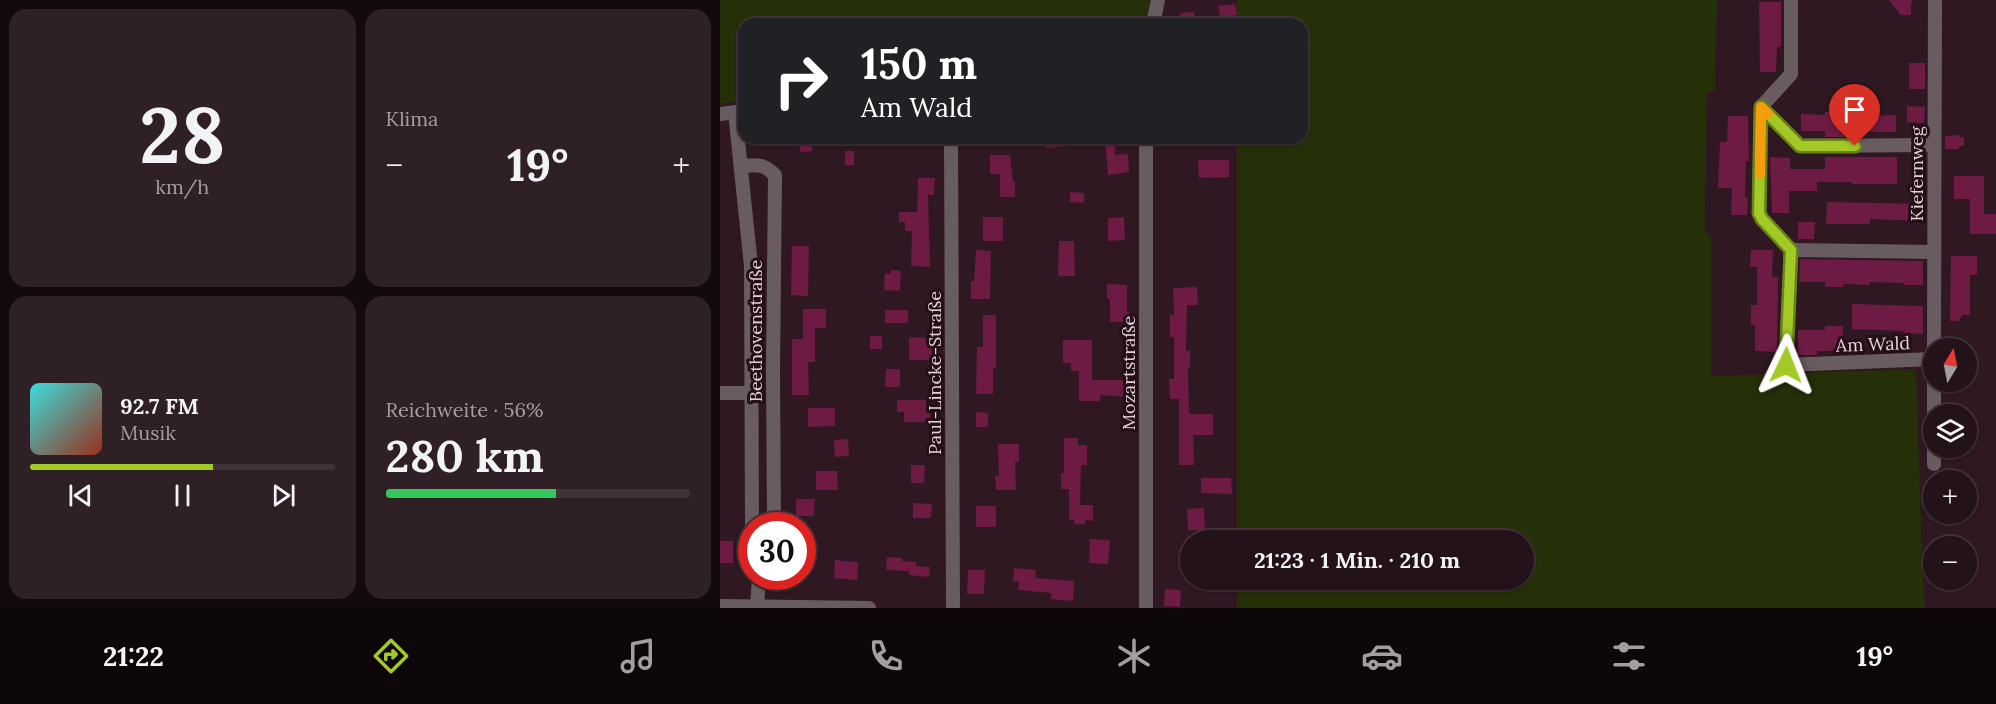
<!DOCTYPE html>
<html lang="de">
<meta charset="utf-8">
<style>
body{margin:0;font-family:Lora,serif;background:#2f2026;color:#f1f3f6;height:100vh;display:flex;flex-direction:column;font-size:22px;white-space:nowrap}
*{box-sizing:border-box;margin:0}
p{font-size:20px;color:#a39ea2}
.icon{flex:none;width:33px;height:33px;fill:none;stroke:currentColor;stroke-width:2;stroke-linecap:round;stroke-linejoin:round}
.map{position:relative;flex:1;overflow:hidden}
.sheet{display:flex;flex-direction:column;gap:9px;padding:9px;background:#130a0e;width:720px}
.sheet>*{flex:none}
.hud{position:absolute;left:18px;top:18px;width:570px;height:126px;border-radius:18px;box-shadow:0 2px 4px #0004,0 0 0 2px #403238;background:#202124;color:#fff;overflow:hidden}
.needle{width:39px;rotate:10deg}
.buttons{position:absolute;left:1203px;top:338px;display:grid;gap:12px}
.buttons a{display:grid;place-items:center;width:54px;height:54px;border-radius:50%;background:#231219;box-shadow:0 2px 4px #0004,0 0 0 2px #403238;font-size:30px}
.speed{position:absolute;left:18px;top:512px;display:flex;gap:12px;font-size:30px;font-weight:700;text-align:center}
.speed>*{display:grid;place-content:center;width:78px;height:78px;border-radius:50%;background:#231219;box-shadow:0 2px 4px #0004,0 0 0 2px #403238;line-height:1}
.speed .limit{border:9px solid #d22;background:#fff;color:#111}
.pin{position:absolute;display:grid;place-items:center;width:51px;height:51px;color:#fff;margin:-62px -26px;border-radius:50% 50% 50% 0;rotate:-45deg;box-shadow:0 0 6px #0007}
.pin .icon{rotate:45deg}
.me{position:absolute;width:66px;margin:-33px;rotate:2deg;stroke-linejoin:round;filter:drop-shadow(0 0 4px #0008)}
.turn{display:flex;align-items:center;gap:21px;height:126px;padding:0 24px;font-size:27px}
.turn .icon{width:78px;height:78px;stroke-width:2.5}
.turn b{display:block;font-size:42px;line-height:51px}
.big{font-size:45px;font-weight:800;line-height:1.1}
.sheet .widget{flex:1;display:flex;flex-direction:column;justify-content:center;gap:9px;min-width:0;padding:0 21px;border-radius:18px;background:#2f2026}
.sheet .dial{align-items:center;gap:0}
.dial b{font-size:78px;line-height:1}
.song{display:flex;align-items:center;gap:18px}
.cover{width:72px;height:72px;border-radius:9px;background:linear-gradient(135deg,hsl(180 70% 55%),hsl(10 70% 35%))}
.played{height:6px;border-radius:3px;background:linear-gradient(90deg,#a3c926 60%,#403238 60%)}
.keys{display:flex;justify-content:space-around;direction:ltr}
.heat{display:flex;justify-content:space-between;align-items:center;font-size:33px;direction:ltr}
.charge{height:9px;border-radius:4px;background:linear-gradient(90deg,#34c759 56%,#403238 0)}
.sheet .tiles{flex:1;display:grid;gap:9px;grid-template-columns:repeat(2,1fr)}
.trip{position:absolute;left:460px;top:530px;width:354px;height:60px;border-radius:30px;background:#231219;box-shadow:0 2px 4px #0004,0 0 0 2px #403238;font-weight:800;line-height:60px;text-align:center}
.tab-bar{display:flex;height:96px;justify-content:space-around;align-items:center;background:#0e070a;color:#a39ea2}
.tab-bar .icon{width:42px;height:42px}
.tab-bar .active{color:#a3c926}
.tab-bar b{font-size:27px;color:#f1f3f6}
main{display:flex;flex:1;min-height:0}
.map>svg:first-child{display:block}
.green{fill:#252f08}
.building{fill:#6d1b43}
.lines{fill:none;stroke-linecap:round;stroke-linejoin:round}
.minor{stroke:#695c60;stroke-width:14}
.route-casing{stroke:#6a8319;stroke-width:15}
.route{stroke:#a3c926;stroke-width:10}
.slow{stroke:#f59e0b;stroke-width:10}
.labels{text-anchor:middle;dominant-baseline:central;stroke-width:6;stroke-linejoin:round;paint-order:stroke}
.street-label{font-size:18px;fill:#e2d1d7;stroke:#240f18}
</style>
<main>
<section class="sheet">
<div class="tiles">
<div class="widget dial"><b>28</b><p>km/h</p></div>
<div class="widget"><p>Klima</p>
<div class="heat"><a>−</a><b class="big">19°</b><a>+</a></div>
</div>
<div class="widget">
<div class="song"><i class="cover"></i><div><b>92.7 FM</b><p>Musik</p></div></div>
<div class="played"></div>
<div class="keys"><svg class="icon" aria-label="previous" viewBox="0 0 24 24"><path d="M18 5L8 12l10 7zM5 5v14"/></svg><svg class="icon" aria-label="pause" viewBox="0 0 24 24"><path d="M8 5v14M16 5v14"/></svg><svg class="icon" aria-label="next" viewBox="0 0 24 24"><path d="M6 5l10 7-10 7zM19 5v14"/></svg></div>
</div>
<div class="widget"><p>Reichweite · 56%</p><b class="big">280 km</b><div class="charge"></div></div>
</div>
</section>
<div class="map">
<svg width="1276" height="608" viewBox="0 0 1276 608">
<rect width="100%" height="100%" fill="#2f1821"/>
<g class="green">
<polygon points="0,0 431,0 427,24 24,24 24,101 0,104"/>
<polygon points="517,0 997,0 995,91 987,92 985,230 991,237 991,376 1196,369 1202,551 1205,608 517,608 517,579 804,579 804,540 517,540 517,138 582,138 582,24 517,24"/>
</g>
<g class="building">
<polygon points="1169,0 1193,0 1191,5 1191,15 1181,15"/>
<polygon points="1039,2 1061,2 1061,47 1057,47 1056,72 1040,72"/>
<polygon points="515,4 517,15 500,17 498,6"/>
<polygon points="474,12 475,21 461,23 460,13"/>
<rect x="1189" y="63" width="16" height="26"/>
<polygon points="1187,106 1205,107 1204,123 1187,122"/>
<polygon points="1105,112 1124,112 1124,114 1150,116 1176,115 1176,132 1124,132 1124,137 1105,137 1105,131 1081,131 1081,114 1105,115"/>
<polygon points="1008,116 1028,116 1029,161 1026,161 1025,197 1028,197 1027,215 1011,215 1012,188 998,188 1000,142 1007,142"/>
<polygon points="1240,135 1240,137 1244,137 1244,146 1239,146 1239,149 1225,149 1225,136"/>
<polygon points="79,138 92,138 92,151 80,152"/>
<polygon points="325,138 358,138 359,145 326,148"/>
<polygon points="385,138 395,138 395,155 408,154 409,172 388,175"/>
<rect x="125" y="151" width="9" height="14"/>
<polygon points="270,155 290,155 293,182 295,182 295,197 280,197 280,174 270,174"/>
<polygon points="1050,157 1070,158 1070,169 1105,169 1105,157 1177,157 1177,184 1132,184 1132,182 1097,182 1097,191 1069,191 1069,213 1052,213"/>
<polygon points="478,160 509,160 509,177 479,178"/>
<polygon points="1234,176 1264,176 1264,214 1276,214 1276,234 1250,234 1250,199 1234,199"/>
<polygon points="198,178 215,178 214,195 208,195 210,267 191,266 192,231 185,231 185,222 179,222 179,212 197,212"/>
<polygon points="350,192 364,193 364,203 350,202"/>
<polygon points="1107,202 1204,204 1204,221 1150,219 1150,224 1106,224"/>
<rect x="263" y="217" width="20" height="24"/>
<polygon points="404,217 405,240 388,241 388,218"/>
<polygon points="1078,222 1095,222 1094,239 1078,239"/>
<polygon points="339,241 354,241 355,276 338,276"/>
<polygon points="72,246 89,246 88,296 71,295"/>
<polygon points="256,250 271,251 270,299 251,299 251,281 254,281"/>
<polygon points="1031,250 1053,250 1052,277 1058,277 1057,352 1035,351 1035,325 1031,325 1031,305 1037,305 1037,267 1030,267"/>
<polygon points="1231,256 1257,256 1257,275 1250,275 1250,315 1242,315 1239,321 1230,321"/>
<polygon points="1080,259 1203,261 1203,285 1184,285 1184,283 1150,282 1150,285 1123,284 1123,287 1105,287 1105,282 1079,282"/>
<polygon points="171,270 181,271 180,291 164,290 165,273 170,274"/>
<polygon points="387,284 407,285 407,312 409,312 409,322 390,322 390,299 387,299"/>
<polygon points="477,287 478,305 467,305 466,351 470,351 470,367 468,367 469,414 493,414 493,435 473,435 474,465 459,465 459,399 450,399 449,379 454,379 454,337 450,337 450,315 454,315 453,288"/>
<polygon points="1132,304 1203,306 1203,334 1184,333 1185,331 1132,329"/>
<polygon points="83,309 106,309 106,328 95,328 95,362 88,362 89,395 72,395 72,339 83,339"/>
<rect x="165" y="310" width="23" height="13"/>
<polygon points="263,315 276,315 276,368 273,368 273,394 256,394 257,347 263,347"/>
<polygon points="1105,326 1123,326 1123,351 1097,351 1097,355 1078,355 1078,330 1105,330"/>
<rect x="150" y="336" width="12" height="13"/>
<polygon points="189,337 213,338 213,360 189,360"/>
<polygon points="343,340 372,340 372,380 411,380 410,397 380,395 380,401 359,401 359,371 351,371 351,363 343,363"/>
<polygon points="166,369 180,369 180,387 165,387"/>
<polygon points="177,400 206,400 206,413 210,413 210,422 184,422 184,412 177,412"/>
<polygon points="88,408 115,408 115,426 88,427"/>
<polygon points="256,412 268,413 268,427 256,427"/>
<polygon points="344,438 358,438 358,445 367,445 367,465 361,465 360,505 373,505 373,521 365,520 365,524 354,524 354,520 349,520 349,489 341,489 341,473 344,473"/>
<polygon points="128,439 129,456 115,457 114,440"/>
<polygon points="210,439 221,439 220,456 210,456"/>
<polygon points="278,444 299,444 299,462 295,462 296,490 276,490 275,476 279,476"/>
<polygon points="191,465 205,465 204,483 191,483"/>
<polygon points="96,471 117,471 118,490 96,490"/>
<polygon points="481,478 511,478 512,494 481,493"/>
<polygon points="76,499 95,499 94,516 76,516"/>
<polygon points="193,503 212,504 211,518 193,518"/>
<rect x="256" y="506" width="20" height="21"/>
<polygon points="484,508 485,530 468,530 467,509"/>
<polygon points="370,539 390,540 388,564 369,563"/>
<rect x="0" y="541" width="13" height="22"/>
<polygon points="167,557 182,558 182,561 196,562 196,566 210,567 209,577 189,575 189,571 166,570"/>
<polygon points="115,560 138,562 137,580 114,578"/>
<polygon points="294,568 316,570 315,578 354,581 353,601 331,599 331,593 298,590 299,581 293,581"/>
<polygon points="248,570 265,570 264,594 247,594"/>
<polygon points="445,589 461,590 460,607 444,606"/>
</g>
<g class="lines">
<g class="minor">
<polyline points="1071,0 1071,74 1041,107 1039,213 1042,219 1071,250 1066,365 1214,359"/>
<polyline points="433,24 438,0"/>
<polyline points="1041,107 1080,146 1214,145"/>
<polyline points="15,112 31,266 32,525"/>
<polyline points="0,114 24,111"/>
<polyline points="231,138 233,608"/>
<polyline points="426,138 426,608"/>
<path d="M21 166C37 165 43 163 55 175L53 372 54 525"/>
<polyline points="1071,250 1214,252"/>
<polyline points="1214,348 1215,0"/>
<polyline points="1214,381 1214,414"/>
<polyline points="0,393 31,393"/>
<polyline points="1214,447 1214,464"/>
<polyline points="0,606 149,608"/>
<polyline points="37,608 39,576"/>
</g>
</g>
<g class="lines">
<defs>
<polyline id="route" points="1066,365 1071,250 1042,219 1039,213 1041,107 1080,146 1135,146"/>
</defs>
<use href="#route" class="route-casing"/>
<use href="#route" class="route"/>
<polyline class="slow" points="1040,174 1041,107 1048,114"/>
</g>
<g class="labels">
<g class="street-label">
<text transform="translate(1196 174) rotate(-90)">Kiefernweg</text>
<text transform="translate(35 331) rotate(-90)">Beethovenstraße</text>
<text transform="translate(1153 344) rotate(-2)">Am Wald</text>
<text transform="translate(214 373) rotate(-90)">Paul-Lincke-Straße</text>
<text transform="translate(408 373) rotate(-90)">Mozartstraße</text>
</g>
</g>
</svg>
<div class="buttons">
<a><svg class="needle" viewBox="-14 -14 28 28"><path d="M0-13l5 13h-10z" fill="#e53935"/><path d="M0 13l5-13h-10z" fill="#a39ea2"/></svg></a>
<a><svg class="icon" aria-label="layers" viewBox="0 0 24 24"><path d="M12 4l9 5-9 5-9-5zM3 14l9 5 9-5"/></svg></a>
<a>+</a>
<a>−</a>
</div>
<div class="speed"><div class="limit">30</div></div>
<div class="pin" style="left:1135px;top:146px;background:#d93025"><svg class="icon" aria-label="arrive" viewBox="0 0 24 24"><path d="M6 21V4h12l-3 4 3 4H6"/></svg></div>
<svg class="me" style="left:1066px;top:365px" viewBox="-20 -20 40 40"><path d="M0-17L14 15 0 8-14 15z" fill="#a3c926" stroke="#fff" stroke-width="4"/></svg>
<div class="trip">21:23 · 1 Min. · 210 m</div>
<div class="hud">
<div class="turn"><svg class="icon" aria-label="right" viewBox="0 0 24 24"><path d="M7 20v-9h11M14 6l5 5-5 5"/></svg><div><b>150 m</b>Am Wald</div></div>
</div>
</div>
</main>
<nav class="tab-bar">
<b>21:22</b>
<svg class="icon active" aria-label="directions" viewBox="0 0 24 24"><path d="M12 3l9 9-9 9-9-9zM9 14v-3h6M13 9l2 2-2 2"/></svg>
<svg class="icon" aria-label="music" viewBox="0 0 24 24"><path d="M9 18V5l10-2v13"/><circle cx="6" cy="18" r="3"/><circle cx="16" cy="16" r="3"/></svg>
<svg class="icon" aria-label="phone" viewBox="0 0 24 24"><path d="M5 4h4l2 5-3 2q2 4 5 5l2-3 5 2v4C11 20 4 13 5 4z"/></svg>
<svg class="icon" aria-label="climate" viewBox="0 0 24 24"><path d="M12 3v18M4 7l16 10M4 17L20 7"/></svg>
<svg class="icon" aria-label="car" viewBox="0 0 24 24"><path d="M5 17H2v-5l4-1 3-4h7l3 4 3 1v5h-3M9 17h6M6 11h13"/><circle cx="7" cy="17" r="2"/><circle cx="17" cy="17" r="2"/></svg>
<svg class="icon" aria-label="filters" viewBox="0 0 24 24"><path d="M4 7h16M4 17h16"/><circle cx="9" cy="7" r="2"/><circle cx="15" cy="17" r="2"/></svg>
<b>19°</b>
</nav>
